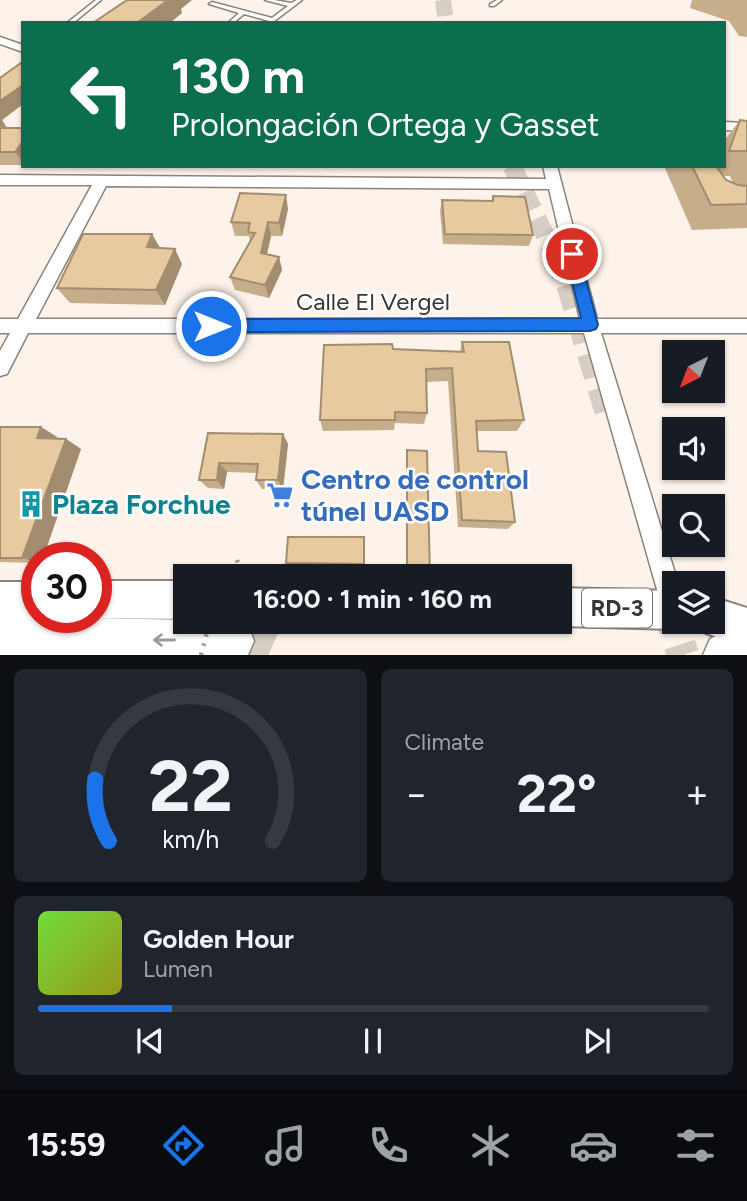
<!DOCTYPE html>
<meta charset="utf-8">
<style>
body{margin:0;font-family:Figtree,sans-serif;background:#20242c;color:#f1f3f6;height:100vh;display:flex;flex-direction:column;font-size:26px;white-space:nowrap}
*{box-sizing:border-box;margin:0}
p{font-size:23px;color:#9ea1a6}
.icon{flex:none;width:38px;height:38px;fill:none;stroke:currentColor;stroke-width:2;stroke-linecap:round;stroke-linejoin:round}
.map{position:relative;height:655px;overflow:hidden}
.details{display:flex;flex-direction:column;gap:14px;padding:14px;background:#0d0f14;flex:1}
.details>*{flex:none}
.top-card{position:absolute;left:21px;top:21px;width:705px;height:147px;border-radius:0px;box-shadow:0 2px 5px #0004;background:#0b6e4f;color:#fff;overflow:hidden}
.needle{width:46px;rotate:222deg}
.buttons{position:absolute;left:662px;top:340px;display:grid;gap:14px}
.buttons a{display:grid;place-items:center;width:63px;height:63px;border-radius:0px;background:#171b24;box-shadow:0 2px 5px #0004;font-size:35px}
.speed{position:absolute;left:21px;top:542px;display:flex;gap:14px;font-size:35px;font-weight:700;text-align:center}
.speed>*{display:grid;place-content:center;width:91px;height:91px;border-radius:50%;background:#171b24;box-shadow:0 2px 5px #0004;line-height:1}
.speed .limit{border:10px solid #d22;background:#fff;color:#111}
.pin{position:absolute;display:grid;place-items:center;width:60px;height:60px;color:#fff;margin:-30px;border:4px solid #fff;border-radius:50%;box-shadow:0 2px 7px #0007}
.me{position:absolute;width:77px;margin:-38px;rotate:90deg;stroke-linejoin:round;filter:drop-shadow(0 0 5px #0008)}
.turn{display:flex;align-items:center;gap:24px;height:147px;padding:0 35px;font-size:32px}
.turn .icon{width:91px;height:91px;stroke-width:2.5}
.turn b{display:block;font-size:49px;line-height:60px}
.big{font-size:52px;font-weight:700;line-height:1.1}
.details .widget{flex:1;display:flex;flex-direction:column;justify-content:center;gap:10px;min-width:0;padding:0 24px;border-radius:10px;background:#20242c}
.details .dial{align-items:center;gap:0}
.dial svg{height:182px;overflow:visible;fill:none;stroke:#363941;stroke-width:7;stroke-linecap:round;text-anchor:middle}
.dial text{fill:#f1f3f6;stroke:none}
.song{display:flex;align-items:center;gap:21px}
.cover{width:84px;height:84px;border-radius:10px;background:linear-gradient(135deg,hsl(100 70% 55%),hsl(60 70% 35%))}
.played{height:7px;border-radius:4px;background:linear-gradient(90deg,#1a73e8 20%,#363941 20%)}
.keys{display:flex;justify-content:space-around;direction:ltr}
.heat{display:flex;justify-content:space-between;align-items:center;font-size:38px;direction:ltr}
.details .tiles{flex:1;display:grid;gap:14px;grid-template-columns:1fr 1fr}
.widget:last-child{grid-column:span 2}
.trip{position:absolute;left:173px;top:564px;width:399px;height:70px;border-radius:0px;background:#171b24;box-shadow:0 2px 5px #0004;font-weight:700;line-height:70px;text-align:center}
.tab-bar{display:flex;height:112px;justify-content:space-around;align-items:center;background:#090b0e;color:#9ea1a6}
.tab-bar .icon{width:49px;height:49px}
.tab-bar .active{color:#1a73e8}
.tab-bar b{font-size:32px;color:#f1f3f6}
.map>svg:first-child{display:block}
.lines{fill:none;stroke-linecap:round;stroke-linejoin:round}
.secondary-tunnel-far3{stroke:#d6cdc5;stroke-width:16;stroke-dasharray:16 8;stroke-linecap:butt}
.secondary-tunnel-far2{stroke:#d6cdc5;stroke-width:19;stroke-dasharray:19 10;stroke-linecap:butt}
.secondary-tunnel-far1{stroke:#d6cdc5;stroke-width:24;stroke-dasharray:24 12;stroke-linecap:butt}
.secondary-tunnel{stroke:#d6cdc5;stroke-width:32;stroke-dasharray:32 16;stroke-linecap:butt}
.highway-tunnel{stroke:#d6cdc5;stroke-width:40;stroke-dasharray:40 20;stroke-linecap:butt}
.lane-casing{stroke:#8c837b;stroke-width:3}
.street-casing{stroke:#8c837b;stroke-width:3}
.primary-casing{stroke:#8c837b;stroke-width:4}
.highway-casing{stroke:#8c837b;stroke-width:3}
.path{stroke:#a29b95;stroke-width:4.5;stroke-dasharray:2.5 7;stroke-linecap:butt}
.lane{fill:#fff;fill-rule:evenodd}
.street{fill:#fff;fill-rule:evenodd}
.primary{fill:#fff;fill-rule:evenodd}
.highway{fill:#fff;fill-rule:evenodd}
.path-bridge{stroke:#a29b95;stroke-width:4.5;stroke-dasharray:2.5 7;stroke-linecap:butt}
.wall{fill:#c7ae8a;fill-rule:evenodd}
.shaded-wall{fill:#a28d70}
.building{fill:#e7caa0;stroke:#a28d70;stroke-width:2}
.oneway{stroke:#9c9a98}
.route{fill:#1a73e8;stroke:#114b97;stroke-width:2}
.labels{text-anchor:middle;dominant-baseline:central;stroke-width:5;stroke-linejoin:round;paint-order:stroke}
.shield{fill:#fff;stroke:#747270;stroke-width:2}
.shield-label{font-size:23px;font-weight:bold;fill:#393532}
.street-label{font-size:24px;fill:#393532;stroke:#fff}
.near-shop-label{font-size:28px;font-weight:bold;fill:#366cbe;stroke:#fff;text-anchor:start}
.near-culture-label{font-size:28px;font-weight:bold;fill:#0d838f;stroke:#fff;text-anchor:start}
</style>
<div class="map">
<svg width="747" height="655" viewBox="0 0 747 655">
<rect width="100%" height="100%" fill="#fdf3ea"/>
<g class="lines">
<polyline class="secondary-tunnel-far3" points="443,0 446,23"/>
<polyline class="secondary-tunnel-far2" points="512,166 554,254"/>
<polyline class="secondary-tunnel-far1" points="553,252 567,281 609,420"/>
<polyline class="secondary-tunnel" points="665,599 683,655"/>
<polyline class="highway-tunnel" points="232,641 269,648 285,655"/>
<defs>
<g id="lane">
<polygon points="96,0 101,0 73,23 67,23"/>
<polygon points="265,0 274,0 291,3 297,0 302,0 273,22 244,14 233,23 228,23 239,13 209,4 212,2 272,18 288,6"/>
<polygon points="497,0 502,0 494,6 490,6 490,4"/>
</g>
<g id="street">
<polygon points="0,37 23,45 23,52 0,44"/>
<polygon points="724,122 747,123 747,131 724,130"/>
<path d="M543 166H557L597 319H747V333H601L678 583H674V619L666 615 662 607 584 333H28L7 374 0 376V351L10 333H0V319H18L92 185H0V175L546 179ZM106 186 549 189 580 319H36Z"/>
</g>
<g id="primary">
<polygon points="96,581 186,581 186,619 93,618 96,618"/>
<polygon points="0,582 37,582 37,618 43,618 0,620"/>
<polygon points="560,588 674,591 674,621 689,621 674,629 560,626 548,621 560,621"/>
<polygon points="712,597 747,608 747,648 698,630 695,621 712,621"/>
</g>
<g id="highway">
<polygon points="0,616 238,621 248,625 254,641 248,655 0,655"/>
<polygon points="747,620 747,655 703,655 710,639"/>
</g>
</defs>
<use href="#lane" class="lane-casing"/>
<use href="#street" class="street-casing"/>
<use href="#primary" class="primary-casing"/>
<use href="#highway" class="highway-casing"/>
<g class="path">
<polyline points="237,560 243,576"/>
<polyline points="229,576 237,560"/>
</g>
<use href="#lane" class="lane"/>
<use href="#street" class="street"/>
<use href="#primary" class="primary"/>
<use href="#highway" class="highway"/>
<polyline class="path-bridge" points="201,655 210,621"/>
</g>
<g class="wall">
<polygon points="692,0 747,0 747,37 739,36 729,21 690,8"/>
<polygon points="23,64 23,104 2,120 7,128 23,128 23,165 0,165 0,78"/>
<path d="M740 120 747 121V228L692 230 664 166H724V141ZM724 176H730L733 183 726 180Z"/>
<polygon points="493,196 533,235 529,246 443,244 440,211 442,200 491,201"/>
<polygon points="288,209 282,236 271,236 267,254 279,257 282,270 269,298 235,290 230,277 250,241 249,236 235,236 231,222"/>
<polygon points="152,234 160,248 182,264 165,305 70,303 57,288"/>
<polygon points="462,342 524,420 517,431 477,431 478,451 515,522 508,529 458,527 448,381 426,382 427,413 424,424 395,423 394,430 323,431 320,420 393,349 460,351"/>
<polygon points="0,427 41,427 57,437 56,439 66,439 81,449 43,558 37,558 37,563 0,562"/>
<polygon points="208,433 283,434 288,444 283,489 262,489 256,480 257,473 227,472 224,489 208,488 199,480"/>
<polygon points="407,450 430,576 406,576 406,456"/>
<polygon points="364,537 364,567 289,566 286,563"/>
</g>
<g class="shaded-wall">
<polygon points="168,0 192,0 181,9 182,13 170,23 137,23"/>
<polygon points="23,85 23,104 2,120 8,130 0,139 0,101"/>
<polygon points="23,141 23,162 15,152"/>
<polygon points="286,195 288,209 282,236 279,223"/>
<polygon points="268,222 271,236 264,266 261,253"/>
<polygon points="152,234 161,250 147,247"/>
<polygon points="175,249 182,264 165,305 156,290"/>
<polygon points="279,257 282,270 269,298 265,285"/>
<polygon points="41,427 57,437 53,448 37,438"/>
<polygon points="283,434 288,444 283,489 278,480"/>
<polygon points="66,439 81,449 43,558 37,558 37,562 22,558"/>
<polygon points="219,463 227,472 224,489 217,480"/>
</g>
<g class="building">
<polygon points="127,0 168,0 137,23 93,23"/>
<polygon points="21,63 23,64 23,85 0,101 0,78"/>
<polygon points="740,120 747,121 747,151 729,151"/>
<polygon points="0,128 23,128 23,141 15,152 0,152"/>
<polygon points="692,166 716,166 726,180 738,185 747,186 747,204 711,205"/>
<polygon points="240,193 286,195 279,223 268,222 261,253 279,257 265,285 230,277 255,233 248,232 250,223 231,222"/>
<polygon points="493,196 525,197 533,235 445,234 442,200 493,201"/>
<polygon points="83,234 152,234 147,247 175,249 156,290 57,288"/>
<polygon points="462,342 509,342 524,420 476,421 478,451 506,452 515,522 462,520 452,368 426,369 427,413 395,412 395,420 320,420 324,345 392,344 393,349 464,352"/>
<polygon points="0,427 41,427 37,438 66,439 22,558 0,558"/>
<polygon points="208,433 283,434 278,480 256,480 258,464 219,463 217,480 199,480"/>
<polygon points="407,450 427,451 430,576 407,576"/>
<polygon points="288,537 364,537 364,564 286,563"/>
</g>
<defs><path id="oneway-shaft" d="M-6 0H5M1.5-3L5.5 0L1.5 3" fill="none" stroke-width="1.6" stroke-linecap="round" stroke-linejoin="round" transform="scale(1.75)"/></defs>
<use class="oneway" href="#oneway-shaft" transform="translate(164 640) rotate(-180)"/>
<polygon class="route" points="572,249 579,254 598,325 596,329 590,331 211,332 206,331 203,326 206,321 211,319 581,318 565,254"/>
<defs>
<symbol id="supermarket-bare" viewBox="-9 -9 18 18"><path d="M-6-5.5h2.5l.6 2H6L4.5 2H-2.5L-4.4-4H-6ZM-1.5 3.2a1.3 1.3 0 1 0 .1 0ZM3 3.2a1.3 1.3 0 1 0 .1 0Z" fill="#3f7fe0" stroke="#fff" stroke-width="2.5" paint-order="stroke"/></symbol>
<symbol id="building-bare" viewBox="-9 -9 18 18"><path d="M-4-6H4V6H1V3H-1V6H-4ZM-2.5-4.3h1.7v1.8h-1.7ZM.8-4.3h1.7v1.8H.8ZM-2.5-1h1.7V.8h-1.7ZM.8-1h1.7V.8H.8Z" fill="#0f9aa8" stroke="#fff" stroke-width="2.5" paint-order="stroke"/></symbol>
</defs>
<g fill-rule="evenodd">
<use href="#supermarket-bare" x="261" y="476" width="38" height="38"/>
<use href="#building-bare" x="12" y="485" width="38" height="38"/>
</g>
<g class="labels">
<rect class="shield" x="582" y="588.5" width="70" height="39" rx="5"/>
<g class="shield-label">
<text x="617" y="608">RD-3</text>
</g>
<g class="street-label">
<text x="373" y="301">Calle El Vergel</text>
</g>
<g class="near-shop-label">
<text x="301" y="479">Centro de control<tspan x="301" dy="32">túnel UASD</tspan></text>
</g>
<g class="near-culture-label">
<text x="52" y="504">Plaza Forchue</text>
</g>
</g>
</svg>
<div class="buttons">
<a><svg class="needle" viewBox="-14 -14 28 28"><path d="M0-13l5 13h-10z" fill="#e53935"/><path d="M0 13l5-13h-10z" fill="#9ea1a6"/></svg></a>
<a><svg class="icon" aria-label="sound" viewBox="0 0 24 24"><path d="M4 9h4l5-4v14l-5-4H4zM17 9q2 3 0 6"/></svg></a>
<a><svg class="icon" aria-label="search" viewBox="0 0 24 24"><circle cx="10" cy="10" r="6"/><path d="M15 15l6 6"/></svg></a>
<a><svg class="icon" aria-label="layers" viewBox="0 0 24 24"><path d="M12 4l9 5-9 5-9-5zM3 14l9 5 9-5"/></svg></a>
</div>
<div class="speed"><div class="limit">30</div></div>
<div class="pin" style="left:572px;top:254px;background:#d93025"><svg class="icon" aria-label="arrive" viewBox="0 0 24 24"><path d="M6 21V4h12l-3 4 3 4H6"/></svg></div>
<svg class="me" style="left:211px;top:326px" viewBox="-20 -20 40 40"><circle r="17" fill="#1a73e8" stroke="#fff" stroke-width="3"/><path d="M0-11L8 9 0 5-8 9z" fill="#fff"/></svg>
<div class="trip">16:00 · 1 min · 160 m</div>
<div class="top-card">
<div class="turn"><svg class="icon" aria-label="left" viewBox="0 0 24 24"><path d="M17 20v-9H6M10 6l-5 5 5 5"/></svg><div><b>130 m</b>Prolongación Ortega y Gasset</div></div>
</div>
</div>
<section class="details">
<div class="tiles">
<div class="widget dial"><svg viewBox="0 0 100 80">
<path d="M14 69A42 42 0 1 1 86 69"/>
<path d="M14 69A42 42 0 0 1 8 42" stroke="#1a73e8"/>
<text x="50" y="56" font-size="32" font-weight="700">22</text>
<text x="50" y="72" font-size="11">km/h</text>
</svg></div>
<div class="widget"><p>Climate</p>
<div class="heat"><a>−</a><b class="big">22°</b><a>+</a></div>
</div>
<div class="widget">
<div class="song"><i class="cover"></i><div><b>Golden Hour</b><p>Lumen</p></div></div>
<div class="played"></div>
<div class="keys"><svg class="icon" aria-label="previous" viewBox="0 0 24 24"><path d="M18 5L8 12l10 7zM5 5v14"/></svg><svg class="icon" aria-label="pause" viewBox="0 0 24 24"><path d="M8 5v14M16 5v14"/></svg><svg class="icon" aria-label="next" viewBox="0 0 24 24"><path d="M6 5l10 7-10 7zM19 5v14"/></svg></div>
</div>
</div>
</section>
<nav class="tab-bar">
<b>15:59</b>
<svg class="icon active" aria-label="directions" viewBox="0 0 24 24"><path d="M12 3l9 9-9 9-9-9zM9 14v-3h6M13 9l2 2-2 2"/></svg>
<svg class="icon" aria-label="music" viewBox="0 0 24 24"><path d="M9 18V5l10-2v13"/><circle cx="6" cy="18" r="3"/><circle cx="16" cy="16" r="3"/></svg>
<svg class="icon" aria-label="phone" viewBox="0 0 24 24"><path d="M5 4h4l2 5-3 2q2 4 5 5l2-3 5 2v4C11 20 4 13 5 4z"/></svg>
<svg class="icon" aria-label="climate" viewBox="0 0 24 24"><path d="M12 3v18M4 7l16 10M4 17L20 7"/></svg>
<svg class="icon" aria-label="car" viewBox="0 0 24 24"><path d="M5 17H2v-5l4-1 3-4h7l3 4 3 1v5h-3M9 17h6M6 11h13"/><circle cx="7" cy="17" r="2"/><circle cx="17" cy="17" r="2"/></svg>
<svg class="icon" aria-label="filters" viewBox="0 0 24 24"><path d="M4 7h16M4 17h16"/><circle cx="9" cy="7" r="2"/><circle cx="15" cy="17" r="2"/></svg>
</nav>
